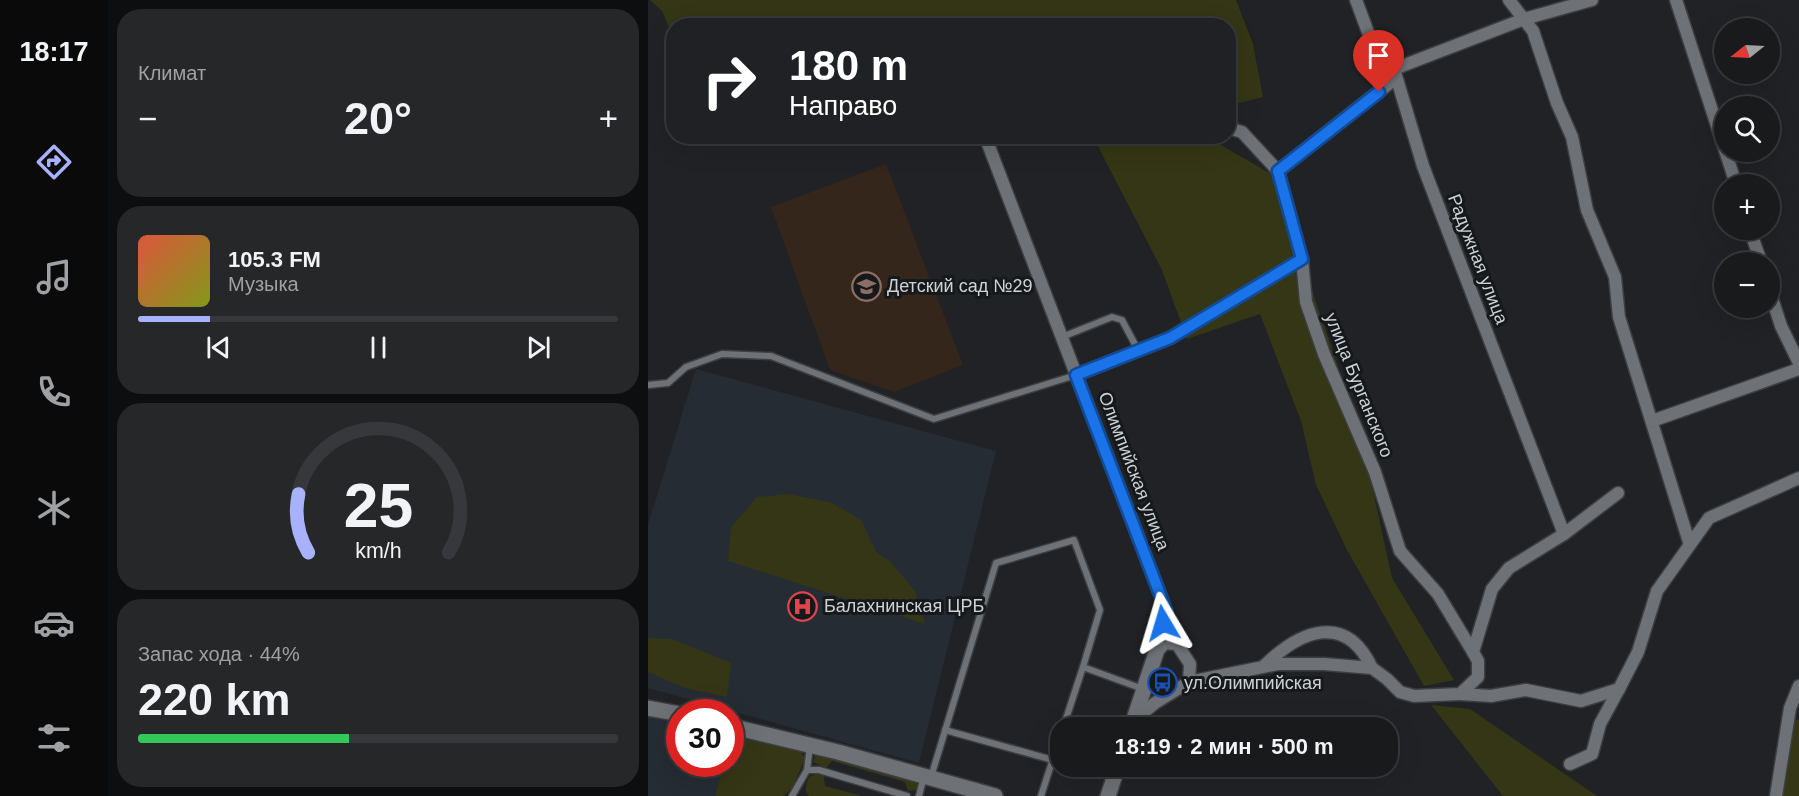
<!DOCTYPE html>
<html lang="ru">
<meta charset="utf-8">
<style>
body{margin:0;font-family:Arial,sans-serif;background:#252729;color:#f1f3f6;height:100vh;display:flex;flex-direction:column;font-size:22px;white-space:nowrap}
*{box-sizing:border-box;margin:0}
p{font-size:20px;color:#9fa1a3}
.icon{flex:none;width:33px;height:33px;fill:none;stroke:currentColor;stroke-width:2;stroke-linecap:round;stroke-linejoin:round}
.map{position:relative;flex:1;overflow:hidden}
.panel{display:flex;flex-direction:column;gap:9px;padding:9px;background:#0d0e0f;width:540px}
.panel>*{flex:none}
.banner{position:absolute;left:18px;top:18px;width:570px;height:126px;border-radius:24px;box-shadow:0 6px 24px #0002,0 0 0 2px #36383b;background:#202124;color:#fff;overflow:hidden}
.needle{width:39px;rotate:252deg}
.buttons{position:absolute;left:1066px;top:18px;display:grid;gap:12px}
.buttons a{display:grid;place-items:center;width:66px;height:66px;border-radius:50%;background:#181a1c;box-shadow:0 6px 24px #0002,0 0 0 2px #36383b;font-size:30px}
.speed{position:absolute;left:18px;top:699px;display:flex;gap:12px;font-size:30px;font-weight:700;text-align:center}
.speed>*{display:grid;place-content:center;width:78px;height:78px;border-radius:50%;background:#181a1c;box-shadow:0 6px 24px #0002,0 0 0 2px #36383b;line-height:1}
.speed .limit{border:9px solid #d22;background:#fff;color:#111}
.pin{position:absolute;display:grid;place-items:center;width:51px;height:51px;color:#fff;margin:-62px -26px;border-radius:50% 50% 50% 0;rotate:-45deg;box-shadow:0 0 6px #0007}
.pin .icon{rotate:45deg}
.me{position:absolute;width:66px;margin:-33px;rotate:353deg;stroke-linejoin:round;filter:drop-shadow(0 0 4px #0008)}
.turn{display:flex;align-items:center;gap:21px;height:126px;padding:0 24px;font-size:27px}
.turn .icon{width:78px;height:78px;stroke-width:2.5}
.turn b{display:block;font-size:42px;line-height:51px}
.big{font-size:45px;font-weight:800;line-height:1.1}
.panel .card{flex:1;display:flex;flex-direction:column;justify-content:center;gap:9px;min-width:0;padding:0 21px;border-radius:24px;background:#252729}
.panel .dial{align-items:center;gap:0}
.dial svg{height:156px;overflow:visible;fill:none;stroke:#36383b;stroke-width:7;stroke-linecap:round;text-anchor:middle}
.dial text{fill:#f1f3f6;stroke:none}
.song{display:flex;align-items:center;gap:18px}
.cover{width:72px;height:72px;border-radius:9px;background:linear-gradient(135deg,hsl(10 70% 55%),hsl(70 70% 35%))}
.played{height:6px;border-radius:3px;background:linear-gradient(90deg,#a7b1fc 15%,#36383b 15%)}
.keys{display:flex;justify-content:space-around;direction:ltr}
.heat{display:flex;justify-content:space-between;align-items:center;font-size:33px;direction:ltr}
.charge{height:9px;border-radius:4px;background:linear-gradient(90deg,#34c759 44%,#36383b 0)}
.trip{position:absolute;left:402px;top:717px;width:348px;height:60px;border-radius:24px;background:#181a1c;box-shadow:0 6px 24px #0002,0 0 0 2px #36383b;font-weight:800;line-height:60px;text-align:center}
main{display:flex;flex:1;min-height:0}
.menu{display:flex;flex-direction:column;width:108px;justify-content:space-around;align-items:center;background:#0a0a0b;color:#9fa1a3}
.menu .icon{width:42px;height:42px}
.menu .active{color:#a7b1fc}
.menu b{font-size:27px;color:#f1f3f6}
.map>svg:first-child{display:block}
.built{fill:#262c34}
.education{fill:#34261a}
.green{fill:#343615}
.lines{fill:none;stroke-linecap:round;stroke-linejoin:round}
.service-casing{stroke:#3c3e42;stroke-width:9}
.minor-casing{stroke:#3c3e42;stroke-width:15}
.tertiary-casing{stroke:#3c3e42;stroke-width:18}
.service{stroke:#6e7175;stroke-width:6}
.minor{stroke:#6e7175;stroke-width:12}
.tertiary{stroke:#6e7175;stroke-width:15}
.route-casing{stroke:#114b97;stroke-width:15}
.route{stroke:#1a73e8;stroke-width:10}
.labels{text-anchor:middle;dominant-baseline:central;stroke-width:6;stroke-linejoin:round;paint-order:stroke}
.street-label{font-size:18px;fill:#cfd1d3;stroke:#16191c}
.poi-label{font-size:18px;fill:#cfd1d3;stroke:#16191c;text-anchor:start}
</style>
<main>
<nav class="menu">
<b>18:17</b>
<svg class="icon active" aria-label="directions" viewBox="0 0 24 24"><path d="M12 3l9 9-9 9-9-9zM9 14v-3h6M13 9l2 2-2 2"/></svg>
<svg class="icon" aria-label="music" viewBox="0 0 24 24"><path d="M9 18V5l10-2v13"/><circle cx="6" cy="18" r="3"/><circle cx="16" cy="16" r="3"/></svg>
<svg class="icon" aria-label="phone" viewBox="0 0 24 24"><path d="M5 4h4l2 5-3 2q2 4 5 5l2-3 5 2v4C11 20 4 13 5 4z"/></svg>
<svg class="icon" aria-label="climate" viewBox="0 0 24 24"><path d="M12 3v18M4 7l16 10M4 17L20 7"/></svg>
<svg class="icon" aria-label="car" viewBox="0 0 24 24"><path d="M5 17H2v-5l4-1 3-4h7l3 4 3 1v5h-3M9 17h6M6 11h13"/><circle cx="7" cy="17" r="2"/><circle cx="17" cy="17" r="2"/></svg>
<svg class="icon" aria-label="filters" viewBox="0 0 24 24"><path d="M4 7h16M4 17h16"/><circle cx="9" cy="7" r="2"/><circle cx="15" cy="17" r="2"/></svg>
</nav>
<section class="panel">
<div class="card"><p>Климат</p>
<div class="heat"><a>−</a><b class="big">20°</b><a>+</a></div>
</div>
<div class="card">
<div class="song"><i class="cover"></i><div><b>105.3 FM</b><p>Музыка</p></div></div>
<div class="played"></div>
<div class="keys"><svg class="icon" aria-label="previous" viewBox="0 0 24 24"><path d="M18 5L8 12l10 7zM5 5v14"/></svg><svg class="icon" aria-label="pause" viewBox="0 0 24 24"><path d="M8 5v14M16 5v14"/></svg><svg class="icon" aria-label="next" viewBox="0 0 24 24"><path d="M6 5l10 7-10 7zM19 5v14"/></svg></div>
</div>
<div class="card dial"><svg viewBox="0 0 100 80">
<path d="M14 69A42 42 0 1 1 86 69"/>
<path d="M14 69A42 42 0 0 1 9 39" stroke="#a7b1fc"/>
<text x="50" y="56" font-size="32" font-weight="700">25</text>
<text x="50" y="72" font-size="11">km/h</text>
</svg></div>
<div class="card"><p>Запас хода · 44%</p><b class="big">220 km</b><div class="charge"></div></div>
</section>
<div class="map">
<svg width="1151" height="796" viewBox="0 0 1151 796">
<rect width="100%" height="100%" fill="#202225"/>
<g class="built">
<polygon points="48,369 348,451 271,763 0,688 0,525"/>
<polygon points="0,714 31,721 32,764 76,764 67,796 0,796"/>
</g>
<polygon class="education" points="238,164 315,365 246,392 182,370 123,207"/>
<g class="green">
<polygon points="2,0 588,0 605,44 615,97 584,105 581,100 580,26 26,26 25,36 14,11"/>
<polygon points="445,137 559,137 625,175 702,402 719,463 744,578 806,680 776,686 699,550 668,485 653,421 612,314 539,339 514,270"/>
<polygon points="142,494 184,503 213,520 229,553 242,561 267,591 277,624 80,561 83,527 109,497"/>
<polygon points="0,638 24,639 83,663 79,697 37,688 0,672"/>
<polygon points="783,705 822,709 949,796 855,796"/>
<polygon points="1151,719 1151,796 1128,796 1143,723"/>
<polygon points="85,733 153,752 157,759 144,788 135,796 67,796 76,764 82,764"/>
<polygon points="168,753 264,781 269,783 269,790 260,791 257,782 184,761 178,768 165,762"/>
<path d="M169 774 176 776 177 786 214 796H161C155 791 159 783 161 777Z"/>
</g>
<g class="lines">
<defs>
<g id="service">
<polyline points="414,337 464,317 474,320 490,350"/>
<polyline points="0,385 20,383 38,367 74,354 123,356 286,419 428,375"/>
<polyline points="415,728 435,667 495,689"/>
<polyline points="297,730 405,760"/>
<polyline points="162,746 159,770 171,770 259,796"/>
<polyline points="283,777 348,563 426,540 452,610 435,667"/>
<polyline points="144,796 159,770"/>
<polyline points="271,796 276,776"/>
<polyline points="393,796 412,737"/>
</g>
<g id="minor">
<polyline points="708,0 721,35 746,69 775,166 916,534"/>
<polyline points="861,0 885,31 909,103 924,137 939,210 967,277 971,317 1041,542"/>
<polyline points="1028,0 1088,184"/>
<polyline points="746,69 876,19 944,0"/>
<polyline points="580,115 585,129"/>
<polyline points="580,128 594,132 630,171 654,259 658,302 676,354 727,472 752,551 790,594 825,652"/>
<polyline points="337,136 518,610 508,653"/>
<polyline points="630,171 748,78"/>
<polyline points="1102,230 1113,262"/>
<polyline points="1122,292 1133,326 1151,363"/>
<polyline points="428,375 522,338 654,259"/>
<polyline points="1004,421 1151,369"/>
<path d="M617 665C653 630 698 612 724 668"/>
<polyline points="541,682 630,664 676,664 724,668 739,679 752,692 766,696 812,694 830,677 830,661 825,652 844,589 861,568 916,534 970,493"/>
<polyline points="812,694 843,696 878,690 933,701 971,689 990,652 1009,591 1061,518 1151,478"/>
<polyline points="485,721 507,703 541,682 542,664 529,644 517,643 508,653"/>
<polyline points="922,764 944,754 952,724 971,689"/>
<polyline points="1128,796 1142,708 1151,686"/>
</g>
<g id="tertiary">
<polyline points="0,708 32,714"/>
<polyline points="82,726 190,752 347,796"/>
<polyline points="483,728 508,653"/>
<polyline points="460,796 470,766"/>
</g>
</defs>
<use href="#service" class="service-casing"/>
<use href="#minor" class="minor-casing"/>
<use href="#tertiary" class="tertiary-casing"/>
<use href="#service" class="service"/>
<use href="#minor" class="minor"/>
<use href="#tertiary" class="tertiary"/>
</g>
<g class="lines">
<defs>
<polyline id="route" points="515,623 518,610 428,375 522,338 654,259 630,171 731,92"/>
</defs>
<use href="#route" class="route-casing"/>
<use href="#route" class="route"/>
</g>
<defs>
<symbol id="school-ring" viewBox="-11 -11 22 22"><circle r="9.5" fill="#16191c" stroke="#8d6e63" stroke-width="1.5"/><path d="M0-5L7-2L0 1L-7-2ZM-4 1L0 2.5L4 1V4Q0 6-4 4Z" fill="#8d6e63"/></symbol>
<symbol id="hospital-ring" viewBox="-11 -11 22 22"><circle r="9.5" fill="#16191c" stroke="#e0444e" stroke-width="1.5"/><path d="M-5-5h3v3.5h4V-5h3V5h-3V1.5h-4V5h-3Z" fill="#e0444e"/></symbol>
<symbol id="bus-ring" viewBox="-11 -11 22 22"><circle r="9.5" fill="#16191c" stroke="#1a4fb4" stroke-width="1.5"/><path d="M-5-6H5V4H4V6H2V4H-2V6H-4V4H-5ZM-3.5-4V0h7V-4ZM-3.5 1.2v1.5H-2V1.2ZM2 1.2v1.5H3.5V1.2Z" fill="#1a4fb4"/></symbol>
</defs>
<g fill-rule="evenodd">
<use href="#school-ring" x="202" y="270" width="33" height="33"/>
<use href="#hospital-ring" x="138" y="590" width="33" height="33"/>
<use href="#bus-ring" x="498" y="666" width="33" height="33"/>
</g>
<g class="labels">
<g class="street-label">
<text transform="translate(830 259) rotate(69)">Радужная улица</text>
<text transform="translate(711 385) rotate(68)">улица Бурганского</text>
<text transform="translate(486 471) rotate(69)">Олимпийская улица</text>
</g>
<g class="poi-label">
<text x="239" y="286">Детский сад №29</text>
<text x="176" y="606">Балахнинская ЦРБ</text>
<text x="536" y="683">ул.Олимпийская</text>
</g>
</g>
</svg>
<div class="buttons">
<a><svg class="needle" viewBox="-14 -14 28 28"><path d="M0-13l5 13h-10z" fill="#e53935"/><path d="M0 13l5-13h-10z" fill="#9fa1a3"/></svg></a>
<a><svg class="icon" aria-label="search" viewBox="0 0 24 24"><circle cx="10" cy="10" r="6"/><path d="M15 15l6 6"/></svg></a>
<a>+</a>
<a>−</a>
</div>
<div class="speed"><div class="limit">30</div></div>
<div class="pin" style="left:731px;top:92px;background:#d93025"><svg class="icon" aria-label="arrive" viewBox="0 0 24 24"><path d="M6 21V4h12l-3 4 3 4H6"/></svg></div>
<svg class="me" style="left:515px;top:623px" viewBox="-20 -20 40 40"><path d="M0-17L14 15 0 8-14 15z" fill="#1a73e8" stroke="#fff" stroke-width="4"/></svg>
<div class="trip">18:19 · 2 мин · 500 m</div>
<div class="banner">
<div class="turn"><svg class="icon" aria-label="right" viewBox="0 0 24 24"><path d="M7 20v-9h11M14 6l5 5-5 5"/></svg><div><b>180 m</b>Направо</div></div>
</div>
</div>
</main>
